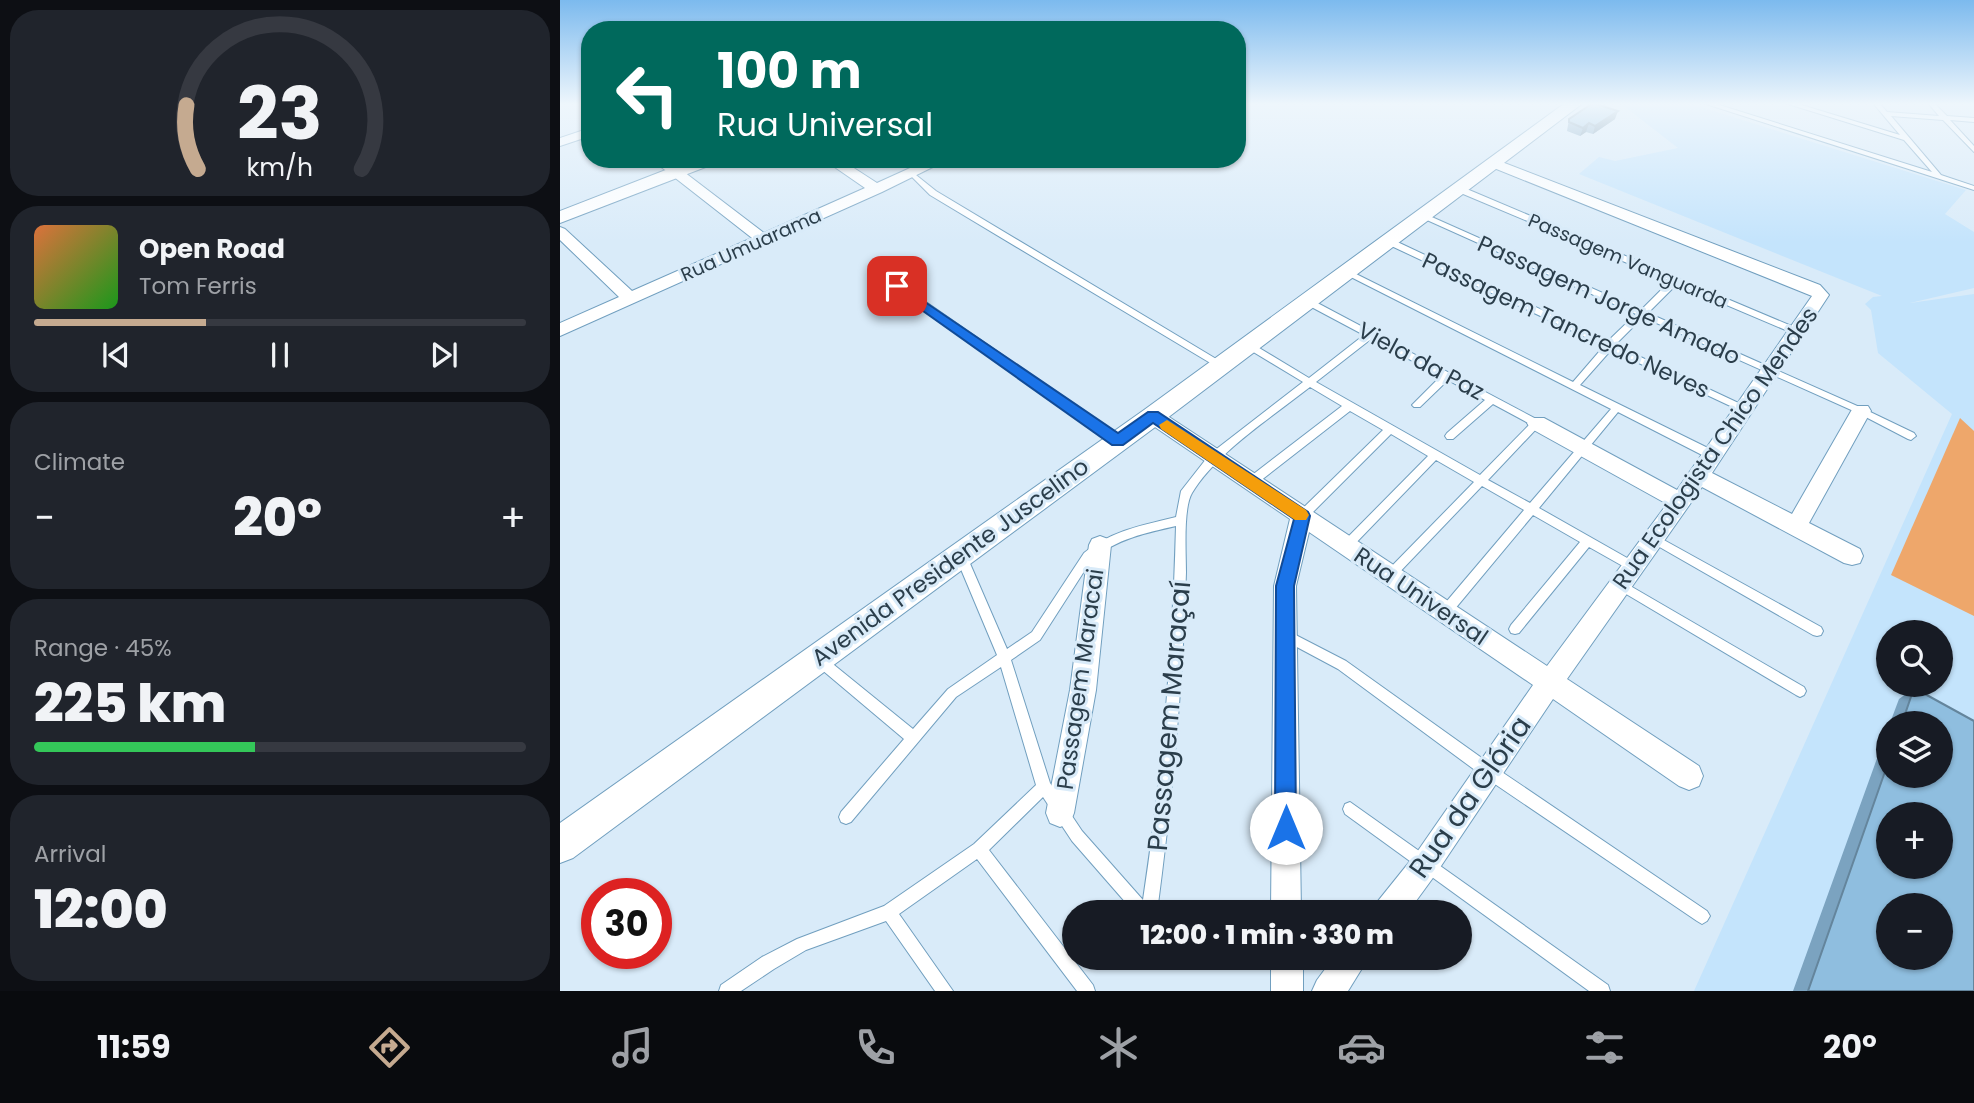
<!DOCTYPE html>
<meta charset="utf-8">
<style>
body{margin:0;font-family:Poppins,sans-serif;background:#20242c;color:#f1f3f6;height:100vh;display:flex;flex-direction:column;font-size:26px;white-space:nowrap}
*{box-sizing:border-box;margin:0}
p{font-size:23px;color:#9ea1a6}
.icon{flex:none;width:38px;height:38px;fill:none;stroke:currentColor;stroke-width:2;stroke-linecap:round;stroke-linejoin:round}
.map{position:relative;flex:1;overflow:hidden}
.drawer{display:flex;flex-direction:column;gap:10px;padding:10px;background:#0d0f14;width:560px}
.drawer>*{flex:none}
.banner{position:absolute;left:21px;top:21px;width:665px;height:147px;border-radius:28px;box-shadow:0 2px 5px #0004;background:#00695c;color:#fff;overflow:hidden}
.tools{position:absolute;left:1316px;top:620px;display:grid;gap:14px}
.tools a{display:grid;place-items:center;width:77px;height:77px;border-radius:50%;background:#171b24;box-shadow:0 2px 5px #0004;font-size:35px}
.speed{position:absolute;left:21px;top:878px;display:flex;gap:14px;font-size:35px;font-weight:700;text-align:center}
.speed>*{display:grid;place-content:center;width:91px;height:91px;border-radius:50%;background:#171b24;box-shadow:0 2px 5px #0004;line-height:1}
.speed .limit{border:10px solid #d22;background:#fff;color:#111}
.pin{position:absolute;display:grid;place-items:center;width:60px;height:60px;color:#fff;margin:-30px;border-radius:14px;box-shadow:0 4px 10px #0006}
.me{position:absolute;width:77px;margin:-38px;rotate:0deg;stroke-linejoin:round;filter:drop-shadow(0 0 5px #0008)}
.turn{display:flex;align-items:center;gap:24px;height:147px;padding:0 21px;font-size:32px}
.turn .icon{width:91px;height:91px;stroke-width:2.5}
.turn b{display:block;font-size:49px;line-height:60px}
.big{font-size:52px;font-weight:800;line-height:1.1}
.drawer .widget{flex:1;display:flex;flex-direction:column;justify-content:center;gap:10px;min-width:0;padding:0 24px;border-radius:28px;background:#20242c}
.drawer .dial{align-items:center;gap:0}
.dial svg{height:182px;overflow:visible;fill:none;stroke:#363941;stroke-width:7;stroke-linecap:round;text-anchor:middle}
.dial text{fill:#f1f3f6;stroke:none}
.song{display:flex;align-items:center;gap:21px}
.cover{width:84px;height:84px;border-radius:10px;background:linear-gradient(135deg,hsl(20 70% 55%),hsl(120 70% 35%))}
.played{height:7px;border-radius:4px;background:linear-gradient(90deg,#c5aa90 35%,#363941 35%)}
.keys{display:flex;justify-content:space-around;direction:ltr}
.heat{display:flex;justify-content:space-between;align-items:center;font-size:38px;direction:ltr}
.charge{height:10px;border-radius:5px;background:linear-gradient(90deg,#34c759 45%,#363941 0)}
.trip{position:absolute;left:502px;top:900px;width:410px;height:70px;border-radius:35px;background:#171b24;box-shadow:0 2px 5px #0004;font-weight:800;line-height:70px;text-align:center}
.menu{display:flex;height:112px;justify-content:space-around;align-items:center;background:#090b0e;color:#9ea1a6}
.menu .icon{width:49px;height:49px}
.menu .on{color:#c5aa90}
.menu b{font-size:32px;color:#f1f3f6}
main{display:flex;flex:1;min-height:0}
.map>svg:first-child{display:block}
.built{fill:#c4e4fc;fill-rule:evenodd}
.green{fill:#eea76b}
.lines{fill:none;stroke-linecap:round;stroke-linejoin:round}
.service-casing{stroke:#719fbf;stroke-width:2}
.minor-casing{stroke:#719fbf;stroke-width:2}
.tertiary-casing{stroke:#719fbf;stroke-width:2}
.service{fill:#fff;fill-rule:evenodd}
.minor{fill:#fff;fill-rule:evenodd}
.tertiary{fill:#fff;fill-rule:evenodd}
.wall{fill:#7ba3c0;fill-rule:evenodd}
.shaded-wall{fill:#64859c}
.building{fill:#8fbedf;stroke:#64859c;stroke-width:2;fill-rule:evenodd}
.route{fill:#1a73e8;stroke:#114b97;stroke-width:2}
.slow{fill:#f59e0b}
.labels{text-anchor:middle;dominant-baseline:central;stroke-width:6;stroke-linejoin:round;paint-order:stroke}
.far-street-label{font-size:19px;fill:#2b3e4b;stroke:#d9ebf9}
.street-label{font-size:23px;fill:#2b3e4b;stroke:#d9ebf9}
.near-street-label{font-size:28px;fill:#2b3e4b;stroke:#d9ebf9}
</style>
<main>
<section class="drawer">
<div class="widget dial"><svg viewBox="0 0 100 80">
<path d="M14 69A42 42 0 1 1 86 69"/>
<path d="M14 69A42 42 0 0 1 9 41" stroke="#c5aa90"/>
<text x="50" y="56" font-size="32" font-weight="700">23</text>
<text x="50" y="72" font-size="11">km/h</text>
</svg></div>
<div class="widget">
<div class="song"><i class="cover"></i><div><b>Open Road</b><p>Tom Ferris</p></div></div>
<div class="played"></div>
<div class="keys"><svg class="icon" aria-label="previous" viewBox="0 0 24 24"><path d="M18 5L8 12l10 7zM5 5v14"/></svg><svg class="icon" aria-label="pause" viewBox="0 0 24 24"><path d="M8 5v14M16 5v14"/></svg><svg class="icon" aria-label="next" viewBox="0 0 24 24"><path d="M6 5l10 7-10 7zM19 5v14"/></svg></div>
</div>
<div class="widget"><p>Climate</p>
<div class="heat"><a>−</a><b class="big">20°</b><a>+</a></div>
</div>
<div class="widget"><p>Range · 45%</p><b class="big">225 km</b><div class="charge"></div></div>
<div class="widget"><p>Arrival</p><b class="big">12:00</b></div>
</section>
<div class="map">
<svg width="1414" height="991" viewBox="0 0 1414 991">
<rect width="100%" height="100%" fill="#d9ebf9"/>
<path class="built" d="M1060 103H1128L1406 190 1385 214 1414 232V288L1350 303 1414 294V991H1134L1392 414 1318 353 1311 310 1305 304 1313 297 1322 296 1019 174 1039 157 1055 161 1118 148ZM1328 632H1381V684H1328ZM1328 723H1381V775H1328ZM1328 814H1381V866H1328ZM1328 905H1381V957H1328Z"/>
<polygon class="green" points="1400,418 1414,431 1414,616 1331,575"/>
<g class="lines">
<defs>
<g id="service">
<polygon points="1143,103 1153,103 1372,172 1344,140 1225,103 1235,103 1340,135 1313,103 1319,103 1327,112 1379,116 1368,103 1374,103 1387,116 1414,118 1414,122 1390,120 1414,146 1414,152 1383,120 1331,116 1381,175 1414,186 1414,190"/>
<polygon points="351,171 376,191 663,363 665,365 663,367 657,367 370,195 349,174 349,172"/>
<path d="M896 187H902L1241 330V334H1235L1117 284 1088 313 1304 409 1354 433 1356 436 1351 440 1348 439 1298 413 1083 317 1055 345 1187 407 1189 409 1184 412 1181 411 1051 350 1020 385 1156 452 1157 455 1152 459 1148 458 1058 412 979 508 1076 563 1078 566 1076 569 1072 571 1068 569 1029 547 959 633 955 634 951 633 949 629 951 625 1020 542 973 515 889 616 885 617 881 616 879 612 881 608 964 510 922 486 834 578 830 580 826 578 824 575 826 572 914 482 876 460 790 549 786 551 782 549 780 546 782 543 868 456 831 434 746 519H738L737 516 738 513 823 430 790 411 695 485H687L686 482 687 479 782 406 750 387C713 416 656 453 632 493 623 508 626 553 626 572 623 686 612 799 597 912H574L512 841 483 797 429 850 533 985 535 991H517L417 859 339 914 393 991H375L326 921 246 950 214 969 181 991H159L161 985 202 957 237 939 324 906 414 844 476 785 441 667 396 697 291 822 286 824 281 822 279 817 281 812 344 739 255 664 253 660 255 656 259 654 263 656 353 729 388 689 437 655 395 555 397 552 401 550 405 552 447 649 472 632 524 553C551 531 583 525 616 517L621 491 650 454 743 382 685 347V343H691L749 378 804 335 742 302V298H748L980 421 982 423 980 425 928 480 970 503 1051 409 781 272 782 270H788L1013 382 1044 346 825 243V239H831L1048 341 1076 314 858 216 865 214 1081 310 1110 281 896 191ZM811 339 881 376 852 405 854 407H860L888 380 925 400 887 433 885 436 887 439H893L933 404 970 424 920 475 756 382ZM616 526C613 651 602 776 583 900L522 831 490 783 451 660 480 640 532 559C557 539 585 533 616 526Z"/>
<polygon points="334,284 340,284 562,438 563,441 562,444 554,444 334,288"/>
<polygon points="1093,534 1261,627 1263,631 1261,635 1257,636 1253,635 1089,541 1088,538 1089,535"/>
<polygon points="1060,580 1244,687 1246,691 1244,695 1240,697 1236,695 1056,588 1054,585 1056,582"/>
<polygon points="724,629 786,661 933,766 1147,911 1150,916 1147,921 1142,924 1137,921 923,776 778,669 720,638 718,634 720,630"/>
<polygon points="790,802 1048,985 1050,991 1029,991 785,814 783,809 785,804"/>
</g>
<g id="minor">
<polygon points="30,128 30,136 0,146 0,138"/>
<polygon points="91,159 107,159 204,233 305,188 263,159 280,159 317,183 370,159 389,159 322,192 0,336 0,323 59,297 0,240 0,227 5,229 72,291 192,238"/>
<polygon points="934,159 1260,285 1269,295 1152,473 1232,514 1294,406 1308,406 1311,411 1249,523 1300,549 1303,556 1300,563 1292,565 1284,563 1142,487 1007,679 1139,766 1143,776 1139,786 1129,790 1119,786 993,699 875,875 848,912 814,912 818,901 855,855 973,685 749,532 736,586 741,912 711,912 714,586 730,519 586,421 583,416 586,411 600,411 987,666 1107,504 970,428 967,423 970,418 984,418 1117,490 1252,296 929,166 929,160"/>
<polygon points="540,536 548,539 551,545 536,690 514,813 510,823 500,827 490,823 486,813 510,690 529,545 532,539"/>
<rect x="711" y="957" width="32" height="34"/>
<polygon points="774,957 809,957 788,991 752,991 757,980"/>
</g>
<g id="tertiary">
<polygon points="1005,103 1023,103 602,422 13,858 0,863 0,823 584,410"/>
<polygon points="134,159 158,159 156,163 0,223 0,211"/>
</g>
</defs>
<use href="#service" class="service-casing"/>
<use href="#minor" class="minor-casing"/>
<use href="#tertiary" class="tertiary-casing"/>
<use href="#service" class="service"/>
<use href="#minor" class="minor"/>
<use href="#tertiary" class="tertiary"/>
</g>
<g class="wall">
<polygon points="1009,119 1055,119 1033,134 1026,132 1020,136 1007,131"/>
<path d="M1354 688 1414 721V991H1233L1328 728V775H1381V723H1330L1339 699ZM1328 814H1381V866H1328ZM1328 905H1381V957H1328Z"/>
</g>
<g class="shaded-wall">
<polygon points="1058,111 1055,119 1033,134 1035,126"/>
<polygon points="1029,123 1026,132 1020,136 1023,128"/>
</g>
<g class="building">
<polygon points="1033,103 1058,111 1035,126 1029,123 1023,128 1009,122 1009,119"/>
<path d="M1354 688 1414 721V991H1248L1328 763V775H1381V723H1342ZM1328 814H1381V866H1328ZM1328 905H1381V957H1328Z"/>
</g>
<linearGradient id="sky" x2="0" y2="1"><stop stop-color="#7cbaee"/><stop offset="0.43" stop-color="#eef6fc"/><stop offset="1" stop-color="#eef6fc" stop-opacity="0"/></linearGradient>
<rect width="1414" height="242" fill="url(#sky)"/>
<polygon class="route" points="337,283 558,433 588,412 598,412 748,512 750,516 734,586 736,828 733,836 726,839 718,836 715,828 716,586 734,519 593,423 563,445 552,445 332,289 332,284"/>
<polygon class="slow" points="607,420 746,510 749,515 746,520 735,520 601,429 599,425"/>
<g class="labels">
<g class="far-street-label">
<text transform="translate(191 245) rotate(-24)">Rua Umuarama</text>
<text transform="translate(1068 261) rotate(23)">Passagem Vanguarda</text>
</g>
<g class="street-label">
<text transform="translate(1049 300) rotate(24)">Passagem Jorge Amado</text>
<text transform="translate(1006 325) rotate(25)">Passagem Tancredo Neves</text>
<text transform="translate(861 361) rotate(28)">Viela da Paz</text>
<text transform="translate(1155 448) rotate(-55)">Rua Ecologista Chico Mendes</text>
<text transform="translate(390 562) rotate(-36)">Avenida Presidente Juscelino</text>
<text transform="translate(861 596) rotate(34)">Rua Universal</text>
<text transform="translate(520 679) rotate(-82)">Passagem Maracai</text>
</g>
<g class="near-street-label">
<text transform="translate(609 716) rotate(-85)">Passagem Maraçaí</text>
<text transform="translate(910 797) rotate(-55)">Rua da Glória</text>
</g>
</g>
</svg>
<div class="tools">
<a><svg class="icon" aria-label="search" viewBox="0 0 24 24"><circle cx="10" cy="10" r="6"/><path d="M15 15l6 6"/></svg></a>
<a><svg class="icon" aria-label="layers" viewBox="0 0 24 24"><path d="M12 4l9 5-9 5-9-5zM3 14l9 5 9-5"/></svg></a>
<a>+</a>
<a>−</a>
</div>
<div class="speed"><div class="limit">30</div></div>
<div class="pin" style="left:337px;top:286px;background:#d93025"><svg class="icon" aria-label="arrive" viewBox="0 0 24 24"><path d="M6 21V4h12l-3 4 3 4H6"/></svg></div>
<svg class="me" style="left:726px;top:828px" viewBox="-20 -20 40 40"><circle r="19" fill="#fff"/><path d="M0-13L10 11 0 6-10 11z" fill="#1a73e8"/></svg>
<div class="trip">12:00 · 1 min · 330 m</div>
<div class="banner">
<div class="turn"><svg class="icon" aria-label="left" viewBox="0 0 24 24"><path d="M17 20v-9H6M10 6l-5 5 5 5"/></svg><div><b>100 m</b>Rua Universal</div></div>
</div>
</div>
</main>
<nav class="menu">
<b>11:59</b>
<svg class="icon on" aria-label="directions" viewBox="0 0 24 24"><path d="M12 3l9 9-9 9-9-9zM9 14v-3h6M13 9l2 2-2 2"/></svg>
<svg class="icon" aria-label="music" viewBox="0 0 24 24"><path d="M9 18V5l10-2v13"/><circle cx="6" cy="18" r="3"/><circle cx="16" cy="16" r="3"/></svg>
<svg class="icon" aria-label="phone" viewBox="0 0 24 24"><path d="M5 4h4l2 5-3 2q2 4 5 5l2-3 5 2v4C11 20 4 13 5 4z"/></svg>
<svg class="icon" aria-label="climate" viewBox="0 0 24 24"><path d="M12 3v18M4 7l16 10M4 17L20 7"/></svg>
<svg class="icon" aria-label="car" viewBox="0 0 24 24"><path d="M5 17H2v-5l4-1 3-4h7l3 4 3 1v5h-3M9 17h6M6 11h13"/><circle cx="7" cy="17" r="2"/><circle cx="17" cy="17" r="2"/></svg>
<svg class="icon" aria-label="filters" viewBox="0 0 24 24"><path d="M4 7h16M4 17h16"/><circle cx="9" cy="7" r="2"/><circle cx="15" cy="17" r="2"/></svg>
<b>20°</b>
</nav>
